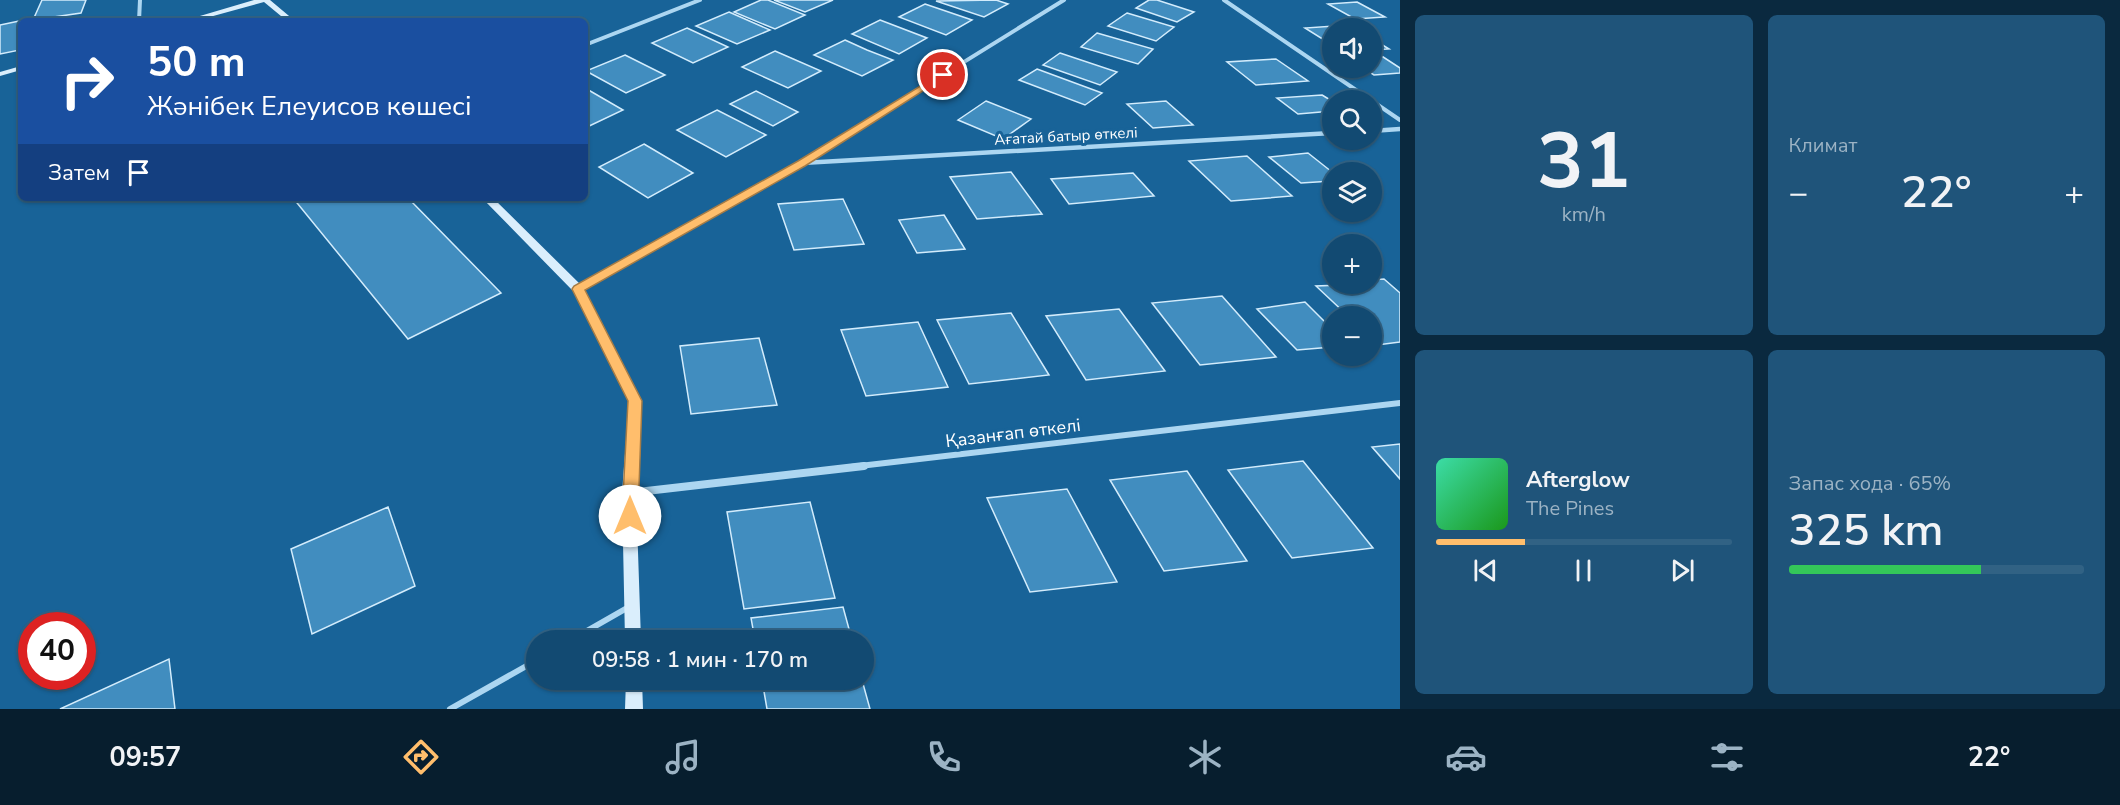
<!DOCTYPE html>
<html lang="ru">
<meta charset="utf-8">
<style>
body{margin:0;font-family:"Nunito Sans",sans-serif;background:#1f547a;color:#f1f3f6;height:100vh;display:flex;flex-direction:column;font-size:22px;white-space:nowrap}
*{box-sizing:border-box;margin:0}
p{font-size:20px;color:#9cb3c4}
.icon{flex:none;width:33px;height:33px;fill:none;stroke:currentColor;stroke-width:2;stroke-linecap:round;stroke-linejoin:round}
.map{position:relative;flex:1;overflow:hidden}
.details{display:flex;flex-direction:column;gap:15px;padding:15px;background:#0a293f;width:720px}
.details>*{flex:none}
.top-card{position:absolute;left:18px;top:18px;width:570px;height:183px;border-radius:9px;box-shadow:0 2px 4px #0004,0 0 0 2px #316284;background:#1a4fa0;color:#fff;overflow:hidden}
.controls{position:absolute;left:1322px;top:18px;display:grid;gap:12px}
.controls a{display:grid;place-items:center;width:60px;height:60px;border-radius:50%;background:#124a72;box-shadow:0 2px 4px #0004,0 0 0 2px #316284;font-size:30px}
.speed{position:absolute;left:18px;top:612px;display:flex;gap:12px;font-size:30px;font-weight:700;text-align:center}
.speed>*{display:grid;place-content:center;width:78px;height:78px;border-radius:50%;background:#124a72;box-shadow:0 2px 4px #0004,0 0 0 2px #316284;line-height:1}
.speed .limit{border:9px solid #d22;background:#fff;color:#111}
.pin{position:absolute;display:grid;place-items:center;width:51px;height:51px;color:#fff;margin:-26px;border:3px solid #fff;border-radius:50%;box-shadow:0 2px 6px #0007}
.me{position:absolute;width:66px;margin:-33px;rotate:0deg;stroke-linejoin:round;filter:drop-shadow(0 0 4px #0008)}
.turn{display:flex;align-items:center;gap:21px;height:126px;padding:0 30px;font-size:27px}
.turn .icon{width:78px;height:78px;stroke-width:2.5}
.turn b{display:block;font-size:42px;line-height:51px}
.then{display:flex;align-items:center;height:57px;padding:0 30px;background:#0003;gap:12px;font-size:22px}
.big{font-size:45px;font-weight:600;line-height:1.1}
.details .tile{flex:1;display:flex;flex-direction:column;justify-content:center;gap:9px;min-width:0;padding:0 21px;border-radius:9px;background:#1f547a}
.details .dial{align-items:center;gap:0}
.dial b{font-size:78px;line-height:1}
.song{display:flex;align-items:center;gap:18px}
.cover{width:72px;height:72px;border-radius:9px;background:linear-gradient(135deg,hsl(160 70% 55%),hsl(120 70% 35%))}
.played{height:6px;border-radius:3px;background:linear-gradient(90deg,#ffbe6c 30%,#316284 30%)}
.keys{display:flex;justify-content:space-around;direction:ltr}
.heat{display:flex;justify-content:space-between;align-items:center;font-size:33px;direction:ltr}
.charge{height:9px;border-radius:4px;background:linear-gradient(90deg,#34c759 65%,#316284 0)}
.details .tiles{flex:1;display:grid;gap:15px;grid-template-columns:repeat(2,1fr)}
.trip{position:absolute;left:526px;top:630px;width:348px;height:60px;border-radius:30px;background:#124a72;box-shadow:0 2px 4px #0004,0 0 0 2px #316284;font-weight:600;line-height:60px;text-align:center}
.dock{display:flex;height:96px;justify-content:space-around;align-items:center;background:#071e2e;color:#9cb3c4}
.dock .icon{width:42px;height:42px}
.dock .current{color:#ffbe6c}
.dock b{font-size:27px;color:#f1f3f6}
main{display:flex;flex:1;min-height:0}
.map>svg:first-child{display:block}
.building{fill:#418dbf;stroke:#d3ecfc;stroke-width:1.5}
.lines{fill:none;stroke-linecap:round;stroke-linejoin:round}
.lane{stroke:#acd6f1;stroke-width:6}
.street-far3{stroke:#acd6f1;stroke-width:4}
.street-far2{stroke:#acd6f1;stroke-width:4.5}
.street-far1{stroke:#acd6f1;stroke-width:6}
.street{stroke:#acd6f1;stroke-width:8}
.secondary{fill:#daeefc;fill-rule:evenodd}
.route{fill:#ffbe6c;stroke:#a67c46;stroke-width:1.5}
.labels{text-anchor:middle;dominant-baseline:central;stroke-width:6;stroke-linejoin:round;paint-order:stroke}
.far-street-label{font-size:15px;fill:#fff;stroke:#186398}
.street-label{font-size:18px;fill:#fff;stroke:#186398}
</style>
<main>
<div class="map">
<svg width="1400" height="709" viewBox="0 0 1400 709">
<rect width="100%" height="100%" fill="#186398"/>
<g class="building">
<polygon points="42,0 86,0 81,13 33,20"/>
<polygon points="761,0 768,0 805,15 775,29 734,12"/>
<polygon points="774,0 833,0 805,12"/>
<polygon points="996,0 1008,4 984,17 936,1"/>
<polygon points="1149,0 1157,0 1194,12 1177,22 1136,8"/>
<polygon points="1357,2 1385,17 1355,19 1328,4"/>
<polygon points="925,4 972,20 946,35 899,17"/>
<polygon points="729,12 770,30 737,44 696,26"/>
<polygon points="1127,13 1174,27 1156,41 1108,26"/>
<polygon points="24,20 21,21 20,50 0,54 0,25"/>
<polygon points="880,20 927,38 899,54 852,34"/>
<polygon points="1349,25 1356,28 1332,28 1332,45 1305,28"/>
<polygon points="687,28 728,47 693,63 652,43"/>
<polygon points="1097,33 1153,49 1138,64 1081,47"/>
<polygon points="1371,38 1389,49 1371,50"/>
<polygon points="845,40 867,50 893,60 862,76 814,55"/>
<polygon points="775,51 821,71 788,88 742,67"/>
<polygon points="1060,53 1117,72 1100,85 1043,65"/>
<polygon points="1377,53 1400,68 1400,73 1374,75 1363,68 1371,68 1371,54"/>
<polygon points="625,55 665,75 626,93 586,71"/>
<polygon points="1276,59 1308,81 1256,85 1227,62"/>
<polygon points="1037,69 1102,93 1085,105 1019,80"/>
<polygon points="585,88 623,110 585,128"/>
<polygon points="756,91 798,112 773,126 730,104"/>
<polygon points="1322,95 1332,101 1332,111 1298,114 1277,98"/>
<polygon points="986,101 1031,119 1003,139 958,120"/>
<polygon points="1166,101 1193,125 1153,128 1127,104"/>
<polygon points="717,110 766,135 726,157 677,130"/>
<polygon points="644,144 693,173 648,198 599,167"/>
<polygon points="1308,153 1332,172 1332,181 1301,183 1269,157"/>
<polygon points="1247,156 1292,196 1231,201 1189,161"/>
<polygon points="1011,172 1042,214 977,219 950,177"/>
<polygon points="1133,173 1154,196 1069,204 1051,179"/>
<polygon points="293,198 408,198 501,293 408,339"/>
<polygon points="843,199 864,244 794,250 778,204"/>
<polygon points="944,215 965,249 917,253 899,220"/>
<polygon points="1384,279 1400,293 1400,342 1377,345 1371,339 1371,316 1348,316 1316,286 1371,284 1371,280"/>
<polygon points="1222,296 1276,357 1200,365 1152,303"/>
<polygon points="1305,302 1332,329 1332,347 1297,350 1257,309"/>
<polygon points="1119,309 1165,371 1086,380 1046,316"/>
<polygon points="1011,313 1049,375 969,384 937,320"/>
<polygon points="918,322 948,387 866,396 841,330"/>
<polygon points="759,338 777,405 691,414 680,346"/>
<polygon points="1400,444 1400,479 1372,447"/>
<polygon points="1303,461 1373,548 1292,558 1228,470"/>
<polygon points="1187,471 1247,561 1164,571 1110,480"/>
<polygon points="1067,489 1117,582 1030,592 987,498"/>
<polygon points="810,502 835,598 744,609 727,512"/>
<polygon points="388,507 415,586 312,634 291,549"/>
<polygon points="843,607 852,640 755,640 751,618"/>
<polygon points="169,659 175,709 60,709"/>
<polygon points="762,680 862,680 870,709 767,709"/>
</g>
<g class="lines">
<g class="lane">
<polyline points="571,640 627,608"/>
<polyline points="450,709 537,660"/>
</g>
<g class="street-far3">
<polyline points="1224,0 1400,120"/>
<polyline points="139,21 140,0"/>
<polyline points="585,45 700,0"/>
<polyline points="867,122 1064,0"/>
</g>
<g class="street-far2">
<polyline points="1371,131 1400,129"/>
<polyline points="802,163 1332,133"/>
<polyline points="603,275 801,163 870,120"/>
</g>
<g class="street-far1">
<polyline points="578,289 606,273"/>
<polyline points="851,467 1400,403"/>
</g>
<polyline class="street" points="629,493 864,466"/>
<g class="secondary">
<polygon points="254,0 270,0 295,21 287,21 264,2 195,21 183,21"/>
<polygon points="21,66 21,70 0,76 0,72"/>
<polygon points="482,198 493,198 582,286 641,401 636,493 641,640 625,640 622,493 629,401 573,291"/>
<polygon points="626,680 642,680 643,709 625,709"/>
</g>
</g>
<polygon class="route" points="940,74 948,75 805,166 585,290 642,401 638,516 636,521 630,523 624,521 622,516 628,401 572,289 574,286 798,161"/>
<g class="labels">
<g class="far-street-label">
<text transform="translate(1066 136) rotate(-3)">Ағатай батыр өткелі</text>
</g>
<g class="street-label">
<text transform="translate(1013 433) rotate(-7)">Қазанғап өткелі</text>
</g>
</g>
</svg>
<div class="controls">
<a><svg class="icon" aria-label="sound" viewBox="0 0 24 24"><path d="M4 9h4l5-4v14l-5-4H4zM17 9q2 3 0 6"/></svg></a>
<a><svg class="icon" aria-label="search" viewBox="0 0 24 24"><circle cx="10" cy="10" r="6"/><path d="M15 15l6 6"/></svg></a>
<a><svg class="icon" aria-label="layers" viewBox="0 0 24 24"><path d="M12 4l9 5-9 5-9-5zM3 14l9 5 9-5"/></svg></a>
<a>+</a>
<a>−</a>
</div>
<div class="speed"><div class="limit">40</div></div>
<div class="pin" style="left:943px;top:75px;background:#d93025"><svg class="icon" aria-label="arrive" viewBox="0 0 24 24"><path d="M6 21V4h12l-3 4 3 4H6"/></svg></div>
<svg class="me" style="left:630px;top:516px" viewBox="-20 -20 40 40"><circle r="19" fill="#fff"/><path d="M0-13L10 11 0 6-10 11z" fill="#ffbe6c"/></svg>
<div class="trip">09:58 · 1 мин · 170 m</div>
<div class="top-card">
<div class="turn"><svg class="icon" aria-label="right" viewBox="0 0 24 24"><path d="M7 20v-9h11M14 6l5 5-5 5"/></svg><div><b>50 m</b>Жәнібек Елеуисов көшесі</div></div>
<div class="then">Затем<svg class="icon" aria-label="arrive" viewBox="0 0 24 24"><path d="M6 21V4h12l-3 4 3 4H6"/></svg></div>
</div>
</div>
<section class="details">
<div class="tiles">
<div class="tile dial"><b>31</b><p>km/h</p></div>
<div class="tile"><p>Климат</p>
<div class="heat"><a>−</a><b class="big">22°</b><a>+</a></div>
</div>
<div class="tile">
<div class="song"><i class="cover"></i><div><b>Afterglow</b><p>The Pines</p></div></div>
<div class="played"></div>
<div class="keys"><svg class="icon" aria-label="previous" viewBox="0 0 24 24"><path d="M18 5L8 12l10 7zM5 5v14"/></svg><svg class="icon" aria-label="pause" viewBox="0 0 24 24"><path d="M8 5v14M16 5v14"/></svg><svg class="icon" aria-label="next" viewBox="0 0 24 24"><path d="M6 5l10 7-10 7zM19 5v14"/></svg></div>
</div>
<div class="tile"><p>Запас хода · 65%</p><b class="big">325 km</b><div class="charge"></div></div>
</div>
</section>
</main>
<nav class="dock">
<b>09:57</b>
<svg class="icon current" aria-label="directions" viewBox="0 0 24 24"><path d="M12 3l9 9-9 9-9-9zM9 14v-3h6M13 9l2 2-2 2"/></svg>
<svg class="icon" aria-label="music" viewBox="0 0 24 24"><path d="M9 18V5l10-2v13"/><circle cx="6" cy="18" r="3"/><circle cx="16" cy="16" r="3"/></svg>
<svg class="icon" aria-label="phone" viewBox="0 0 24 24"><path d="M5 4h4l2 5-3 2q2 4 5 5l2-3 5 2v4C11 20 4 13 5 4z"/></svg>
<svg class="icon" aria-label="climate" viewBox="0 0 24 24"><path d="M12 3v18M4 7l16 10M4 17L20 7"/></svg>
<svg class="icon" aria-label="car" viewBox="0 0 24 24"><path d="M5 17H2v-5l4-1 3-4h7l3 4 3 1v5h-3M9 17h6M6 11h13"/><circle cx="7" cy="17" r="2"/><circle cx="17" cy="17" r="2"/></svg>
<svg class="icon" aria-label="filters" viewBox="0 0 24 24"><path d="M4 7h16M4 17h16"/><circle cx="9" cy="7" r="2"/><circle cx="15" cy="17" r="2"/></svg>
<b>22°</b>
</nav>
